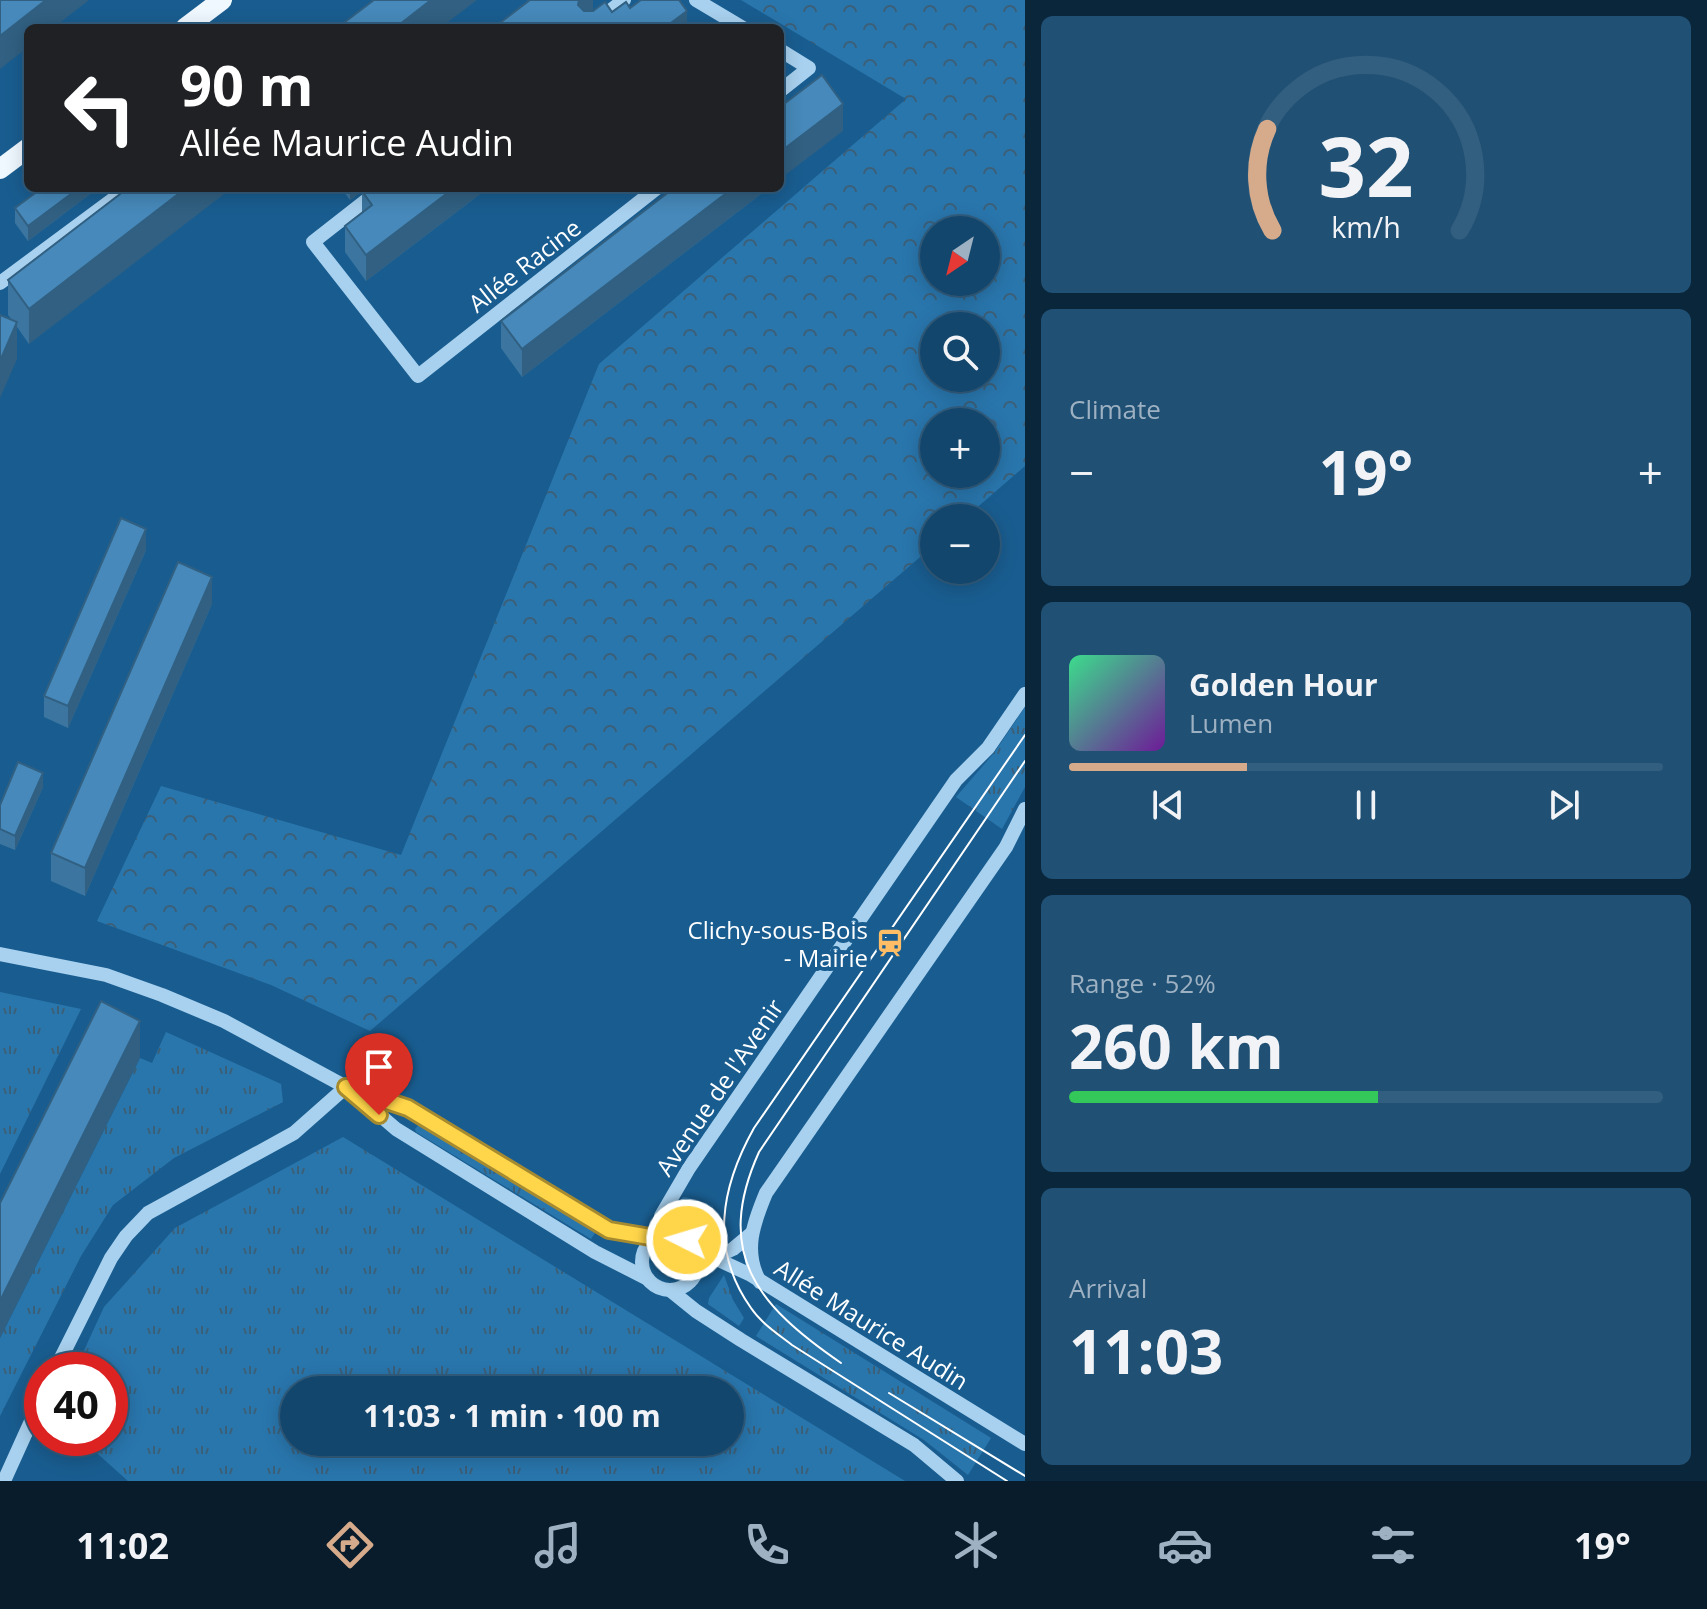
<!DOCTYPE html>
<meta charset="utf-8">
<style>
body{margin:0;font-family:"Open Sans",sans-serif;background:#205074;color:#f1f3f6;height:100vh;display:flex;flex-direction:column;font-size:30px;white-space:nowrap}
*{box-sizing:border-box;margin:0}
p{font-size:26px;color:#9db1c2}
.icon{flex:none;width:44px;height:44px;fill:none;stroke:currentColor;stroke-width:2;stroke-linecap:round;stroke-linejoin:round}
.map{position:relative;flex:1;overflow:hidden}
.details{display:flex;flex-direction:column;gap:16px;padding:16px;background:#0a263b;width:682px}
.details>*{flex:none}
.banner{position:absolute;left:24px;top:24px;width:760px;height:168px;border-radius:12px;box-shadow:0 4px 20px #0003,0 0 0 2px #325e7f;background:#202124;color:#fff;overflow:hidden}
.needle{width:52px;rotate:215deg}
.controls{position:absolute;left:920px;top:216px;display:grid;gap:16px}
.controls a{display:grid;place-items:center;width:80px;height:80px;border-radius:50%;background:#13466c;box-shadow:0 4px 20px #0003,0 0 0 2px #325e7f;font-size:40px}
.speed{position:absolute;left:24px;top:1352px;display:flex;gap:16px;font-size:40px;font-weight:700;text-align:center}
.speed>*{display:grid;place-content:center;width:104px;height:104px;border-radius:50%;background:#13466c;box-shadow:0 4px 20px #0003,0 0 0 2px #325e7f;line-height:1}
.speed .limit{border:12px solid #d22;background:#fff;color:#111}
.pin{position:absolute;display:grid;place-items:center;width:68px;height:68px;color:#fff;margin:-82px -34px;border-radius:50% 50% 50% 0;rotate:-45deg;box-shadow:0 0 8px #0007}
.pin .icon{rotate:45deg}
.me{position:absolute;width:88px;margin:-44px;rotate:275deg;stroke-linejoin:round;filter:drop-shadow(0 0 6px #0008)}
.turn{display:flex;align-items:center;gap:28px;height:168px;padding:0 24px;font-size:36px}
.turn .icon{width:104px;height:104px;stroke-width:2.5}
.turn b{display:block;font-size:56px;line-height:68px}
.big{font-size:60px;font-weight:700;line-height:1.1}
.details .card{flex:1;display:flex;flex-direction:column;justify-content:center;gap:12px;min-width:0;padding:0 28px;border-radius:12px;background:#205074}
.details .dial{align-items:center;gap:0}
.dial svg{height:208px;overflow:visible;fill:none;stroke:#325e7f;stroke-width:7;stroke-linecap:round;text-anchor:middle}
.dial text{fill:#f1f3f6;stroke:none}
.song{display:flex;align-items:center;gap:24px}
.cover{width:96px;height:96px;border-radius:12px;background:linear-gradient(135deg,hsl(150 70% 55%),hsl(280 70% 35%))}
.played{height:8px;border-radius:4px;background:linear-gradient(90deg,#d6ab8b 30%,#325e7f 30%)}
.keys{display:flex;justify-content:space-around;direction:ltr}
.heat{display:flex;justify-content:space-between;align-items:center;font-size:44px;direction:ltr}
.charge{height:12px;border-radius:6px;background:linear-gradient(90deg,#34c759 52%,#325e7f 0)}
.trip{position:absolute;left:280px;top:1376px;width:464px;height:80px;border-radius:40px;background:#13466c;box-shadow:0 4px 20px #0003,0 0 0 2px #325e7f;font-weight:700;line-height:80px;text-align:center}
.menu{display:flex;height:128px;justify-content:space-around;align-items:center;background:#081c2b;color:#9db1c2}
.menu .icon{width:56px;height:56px}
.menu .on{color:#d6ab8b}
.menu b{font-size:36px;color:#f1f3f6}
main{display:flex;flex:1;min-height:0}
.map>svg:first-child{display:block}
.grass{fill:url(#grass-tufts);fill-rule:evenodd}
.forest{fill:url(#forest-crowns);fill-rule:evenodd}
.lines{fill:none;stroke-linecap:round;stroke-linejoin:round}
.minor{stroke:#a8d1ef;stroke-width:14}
.major{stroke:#f0f8ff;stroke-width:20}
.tram{stroke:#fff;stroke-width:2}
.wall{fill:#3c76a0}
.shaded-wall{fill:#316082}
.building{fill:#4689ba;stroke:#316082;stroke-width:2}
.route-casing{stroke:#a68a30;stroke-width:20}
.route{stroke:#ffd54a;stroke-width:14}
.labels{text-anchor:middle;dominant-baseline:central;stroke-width:8;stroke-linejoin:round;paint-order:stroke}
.street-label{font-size:24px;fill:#fff;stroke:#195d90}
.poi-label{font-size:24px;fill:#fff;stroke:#195d90;text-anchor:end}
</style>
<main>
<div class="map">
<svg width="1025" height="1481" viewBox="0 0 1025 1481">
<defs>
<pattern id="grass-tufts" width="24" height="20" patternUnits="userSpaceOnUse" patternTransform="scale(2)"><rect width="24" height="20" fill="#2976ad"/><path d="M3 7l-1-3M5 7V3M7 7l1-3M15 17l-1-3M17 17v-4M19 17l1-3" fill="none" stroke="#3c5f78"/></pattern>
<pattern id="forest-crowns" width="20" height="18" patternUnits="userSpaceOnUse" patternTransform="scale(2)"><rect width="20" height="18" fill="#2976ad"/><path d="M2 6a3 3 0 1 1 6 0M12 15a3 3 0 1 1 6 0" fill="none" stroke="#3c5f78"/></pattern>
</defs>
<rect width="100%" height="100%" fill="#195d90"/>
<g class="grass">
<polygon points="1025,707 1025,787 1002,829 956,797 994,753"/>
<polygon points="0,992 81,1009 0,1174"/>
<polygon points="166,1032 281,1084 283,1102 174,1158 113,1205 81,1256 0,1416 0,1338 140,1058 152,1063"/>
<polygon points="420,1123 570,1214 595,1233 591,1239 416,1132 415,1129"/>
<path d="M343 1137 905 1481H128L80 1438H110V1370H75L104 1307 175 1228ZM730 1390V1442H294V1390Z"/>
<path d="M683 1197C693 1197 702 1205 713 1206L714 1242 677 1216 678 1204Z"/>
<polygon points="724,1275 733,1300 744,1318 739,1326 708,1304 709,1298"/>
<polygon points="776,1304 991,1438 968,1475 924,1440 756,1336"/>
</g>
<path class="forest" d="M741 0H1025V466L965 518H934V545L370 1031 271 985 97 921 161 786 401 855 599 364 906 99ZM934 230H986V282H934ZM934 326H986V378H934ZM934 422H986V474H934Z"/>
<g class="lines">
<g class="minor">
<polyline points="696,0 743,28"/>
<polyline points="588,28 624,0"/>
<polyline points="780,50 809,68 780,91"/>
<polyline points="382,188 313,242 418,376 657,188"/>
<polyline points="0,283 128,188"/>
<polyline points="0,954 106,975 162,995 224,1021 346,1087 408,1108 609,1230 656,1238"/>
<polyline points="353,1092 396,1129 595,1252 648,1279"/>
<circle cx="670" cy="1262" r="28"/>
<polyline points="656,1238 661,1216 689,1168 956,780 988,748 1025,694"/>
<polyline points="693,1248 751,1275 1025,1444"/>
<polyline points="709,1260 733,1249 751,1234"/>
<path d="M760 1282C743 1252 753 1224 766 1193L1006 847 1025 809"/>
<polyline points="670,1290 696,1311 741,1340 914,1445 957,1481"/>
<polyline points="55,1370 111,1258 126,1236 148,1213 294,1133 346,1087"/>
<polyline points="4,1481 42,1397"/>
</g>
<g class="major">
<polyline points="185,28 222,0"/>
<polyline points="0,169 28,148"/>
</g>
<g class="tram">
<path d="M841 1363C758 1306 713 1254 759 1152L1025 761"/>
<polyline points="889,1393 1025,1476"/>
<path d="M1007 1481 792 1345C778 1334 761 1323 751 1308 709 1249 721 1187 754 1128L1025 735"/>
</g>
</g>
<g class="wall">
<polygon points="42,188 98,188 28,241 15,223 15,208"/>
<polygon points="128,188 29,344 17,327 17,359 12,320 8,315 8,280"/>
<polygon points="341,188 387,188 390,192 395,188 488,188 366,281 345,252 345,226 362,213 362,191 350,200"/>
<polygon points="674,188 769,188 522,377 501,348 501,321"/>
<polygon points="146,550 68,728 44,717 44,696"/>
<polygon points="212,604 85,896 51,881 51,853"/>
<polygon points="43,787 15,850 0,844 0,805"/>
</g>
<g class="shaded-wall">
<polygon points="46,0 89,0 53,28 28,28 28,47 0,69 0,36"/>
<polygon points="431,0 477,0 440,28 395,28"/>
<polygon points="579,0 593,0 593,11 579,25"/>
<polygon points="687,11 687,28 664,28"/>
<polygon points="843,104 843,131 780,179 780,152"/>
<polygon points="79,188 98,188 28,241 28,226"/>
<polygon points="186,188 232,188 29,344 29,309"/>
<polygon points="350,188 366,188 350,200"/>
<polygon points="454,188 488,188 366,281 366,255"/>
<polygon points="733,188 769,188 522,377 522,349"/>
<polygon points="17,322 17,359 0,398 0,361"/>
<polygon points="146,529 146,550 68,728 68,706"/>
<polygon points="212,577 212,604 85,896 85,868"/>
<polygon points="43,773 43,787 15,850 15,836"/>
<polygon points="140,1021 140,1058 0,1338 0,1301"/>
</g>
<g class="building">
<polygon points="0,0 46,0 0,36"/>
<polygon points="374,0 431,0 395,28 337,28"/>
<polygon points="530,0 579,0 578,5 584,11 593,11 605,2 612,12 626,2 630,8 641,0 679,0 687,11 664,28 493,28"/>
<polygon points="822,75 843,104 780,152 780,107"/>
<polygon points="42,188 79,188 28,226 15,208"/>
<polygon points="128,188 186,188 29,309 8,280"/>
<polygon points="366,188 387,188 390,192 395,188 454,188 366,255 345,226 372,205 362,191"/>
<polygon points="674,188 733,188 522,349 501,321"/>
<polygon points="0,315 17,322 0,361"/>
<polygon points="121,518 146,529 68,706 44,696"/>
<polygon points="178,562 212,577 85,868 51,853"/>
<polygon points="18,762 43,773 15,836 0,829 0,805"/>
<polygon points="101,1001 140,1021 0,1301 0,1203"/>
</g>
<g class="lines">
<defs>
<polyline id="route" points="379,1115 346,1087 408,1108 609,1230 656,1238 666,1234 677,1235 687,1240"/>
</defs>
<use href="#route" class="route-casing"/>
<use href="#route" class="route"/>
</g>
<defs>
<symbol id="station-bare" viewBox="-9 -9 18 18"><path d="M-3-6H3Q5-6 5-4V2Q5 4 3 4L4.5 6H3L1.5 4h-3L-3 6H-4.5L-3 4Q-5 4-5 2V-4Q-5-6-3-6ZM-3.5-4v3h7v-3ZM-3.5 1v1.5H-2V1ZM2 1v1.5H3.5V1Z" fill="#ffbe66" stroke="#195d90" stroke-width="2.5" paint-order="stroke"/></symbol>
</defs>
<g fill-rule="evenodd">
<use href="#station-bare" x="870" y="923" width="40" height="40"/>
</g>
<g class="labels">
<g class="street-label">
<text transform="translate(524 265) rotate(-38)">Allée Racine</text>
<text transform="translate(719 1087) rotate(-56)">Avenue de l'Avenir</text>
<text transform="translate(872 1324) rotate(32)">Allée Maurice Audin</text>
</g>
<g class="poi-label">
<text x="868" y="929">Clichy-sous-Bois<tspan x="868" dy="28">- Mairie</tspan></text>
</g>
</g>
</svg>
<div class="controls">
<a><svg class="needle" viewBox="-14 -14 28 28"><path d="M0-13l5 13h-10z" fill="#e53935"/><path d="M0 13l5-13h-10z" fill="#9db1c2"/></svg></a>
<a><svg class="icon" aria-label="search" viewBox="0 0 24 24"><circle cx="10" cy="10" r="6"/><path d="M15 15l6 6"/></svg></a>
<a>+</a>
<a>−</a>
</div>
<div class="speed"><div class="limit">40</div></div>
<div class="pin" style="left:379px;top:1115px;background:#d93025"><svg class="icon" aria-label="arrive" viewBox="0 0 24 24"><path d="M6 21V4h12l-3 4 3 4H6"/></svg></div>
<svg class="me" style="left:687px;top:1240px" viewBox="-20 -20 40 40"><circle r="17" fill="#ffd54a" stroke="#fff" stroke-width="3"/><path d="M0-11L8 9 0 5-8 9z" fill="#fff"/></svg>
<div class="trip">11:03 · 1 min · 100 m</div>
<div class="banner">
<div class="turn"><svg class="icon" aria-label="left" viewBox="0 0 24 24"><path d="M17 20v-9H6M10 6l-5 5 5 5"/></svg><div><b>90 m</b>Allée Maurice Audin</div></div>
</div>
</div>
<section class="details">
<div class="card dial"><svg viewBox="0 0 100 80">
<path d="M14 69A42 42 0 1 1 86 69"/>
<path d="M14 69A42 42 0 0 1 12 30" stroke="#d6ab8b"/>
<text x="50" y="56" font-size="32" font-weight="700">32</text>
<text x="50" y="72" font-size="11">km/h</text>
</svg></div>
<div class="card"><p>Climate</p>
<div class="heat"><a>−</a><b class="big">19°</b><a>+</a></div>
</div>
<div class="card">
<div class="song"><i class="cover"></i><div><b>Golden Hour</b><p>Lumen</p></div></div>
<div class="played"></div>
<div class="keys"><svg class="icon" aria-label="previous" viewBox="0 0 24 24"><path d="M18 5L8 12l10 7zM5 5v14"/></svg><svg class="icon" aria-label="pause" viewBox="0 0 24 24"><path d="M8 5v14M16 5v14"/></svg><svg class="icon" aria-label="next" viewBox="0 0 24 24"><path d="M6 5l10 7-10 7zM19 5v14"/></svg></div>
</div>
<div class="card"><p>Range · 52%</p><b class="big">260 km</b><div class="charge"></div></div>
<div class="card"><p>Arrival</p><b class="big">11:03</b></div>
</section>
</main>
<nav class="menu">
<b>11:02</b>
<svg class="icon on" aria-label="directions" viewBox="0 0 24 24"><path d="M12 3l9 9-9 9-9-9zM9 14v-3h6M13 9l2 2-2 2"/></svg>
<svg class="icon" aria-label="music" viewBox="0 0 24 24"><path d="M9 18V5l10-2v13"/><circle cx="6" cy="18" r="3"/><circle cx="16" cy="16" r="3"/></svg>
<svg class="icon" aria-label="phone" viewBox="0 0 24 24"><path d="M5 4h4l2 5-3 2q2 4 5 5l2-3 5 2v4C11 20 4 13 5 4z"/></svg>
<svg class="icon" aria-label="climate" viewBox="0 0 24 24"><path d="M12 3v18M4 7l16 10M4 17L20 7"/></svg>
<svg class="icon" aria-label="car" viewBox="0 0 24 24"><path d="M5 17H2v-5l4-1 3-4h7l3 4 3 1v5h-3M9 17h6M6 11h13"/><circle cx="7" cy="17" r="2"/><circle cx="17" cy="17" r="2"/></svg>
<svg class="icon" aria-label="filters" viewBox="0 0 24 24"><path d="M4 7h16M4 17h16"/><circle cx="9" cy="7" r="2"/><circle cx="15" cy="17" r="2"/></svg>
<b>19°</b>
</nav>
